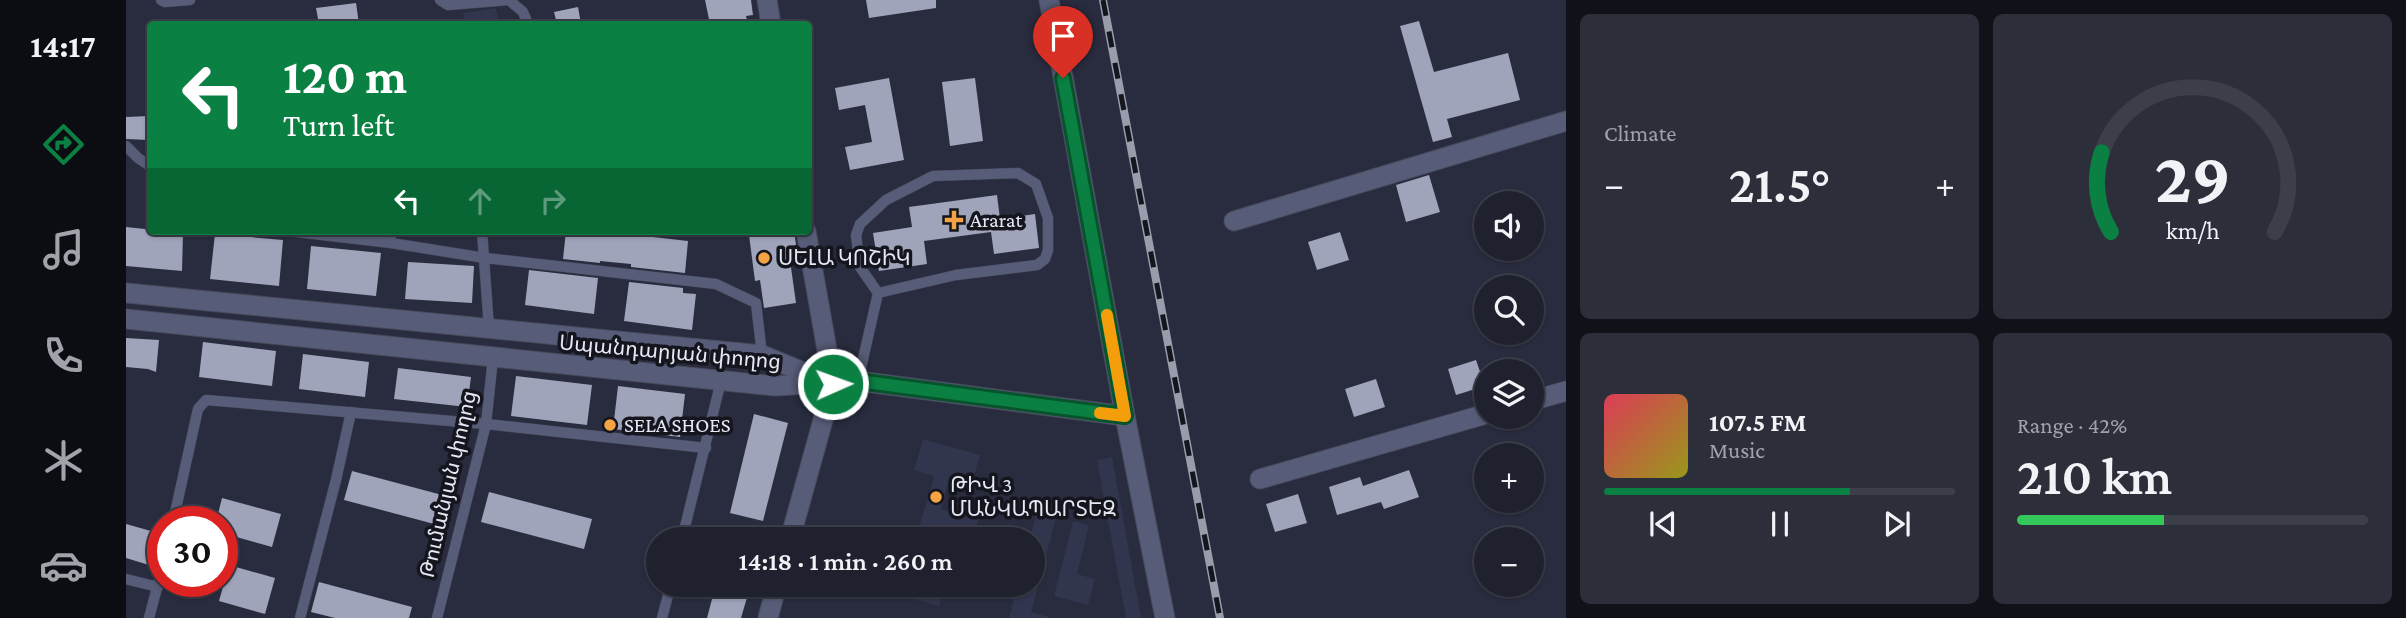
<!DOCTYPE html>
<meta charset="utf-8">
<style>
body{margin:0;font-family:"Crimson Pro","Noto Sans Armenian",serif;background:#2c2e3a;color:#f1f3f6;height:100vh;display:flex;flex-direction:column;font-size:26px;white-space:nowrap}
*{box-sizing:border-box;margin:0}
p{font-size:23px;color:#a1a3aa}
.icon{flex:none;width:38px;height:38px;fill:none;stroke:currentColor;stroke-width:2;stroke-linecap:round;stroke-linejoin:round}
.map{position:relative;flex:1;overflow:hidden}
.panel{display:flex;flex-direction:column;gap:14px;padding:14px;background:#111219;width:840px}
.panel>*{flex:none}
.hud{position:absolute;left:21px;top:21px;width:665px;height:214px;border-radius:7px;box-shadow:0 2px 5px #0004,0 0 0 2px #3c3e4a;background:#0b8043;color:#fff;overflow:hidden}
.tools{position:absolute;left:1348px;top:191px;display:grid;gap:14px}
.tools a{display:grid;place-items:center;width:70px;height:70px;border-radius:50%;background:#1f212e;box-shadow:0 2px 5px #0004,0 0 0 2px #3c3e4a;font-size:35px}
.speed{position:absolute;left:21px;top:506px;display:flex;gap:14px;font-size:35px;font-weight:700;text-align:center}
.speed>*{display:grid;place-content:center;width:91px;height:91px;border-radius:50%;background:#1f212e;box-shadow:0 2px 5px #0004,0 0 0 2px #3c3e4a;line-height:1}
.speed .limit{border:10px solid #d22;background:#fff;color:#111}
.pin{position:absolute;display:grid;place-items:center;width:60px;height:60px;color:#fff;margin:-72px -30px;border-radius:50% 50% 50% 0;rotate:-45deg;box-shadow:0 0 7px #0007}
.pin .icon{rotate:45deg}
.me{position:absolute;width:77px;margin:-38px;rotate:88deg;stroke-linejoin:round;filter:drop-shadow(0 0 5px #0008)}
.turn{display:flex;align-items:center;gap:24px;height:147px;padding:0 21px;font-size:32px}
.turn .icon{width:91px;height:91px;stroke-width:2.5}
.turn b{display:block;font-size:49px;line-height:60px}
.lanes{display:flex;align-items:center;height:66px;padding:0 21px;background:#0003;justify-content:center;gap:35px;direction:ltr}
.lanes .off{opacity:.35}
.big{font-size:52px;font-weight:600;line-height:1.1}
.panel .card{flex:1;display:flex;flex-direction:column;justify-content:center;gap:10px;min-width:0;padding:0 24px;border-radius:10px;background:#2c2e3a}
.panel .dial{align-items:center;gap:0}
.dial svg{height:182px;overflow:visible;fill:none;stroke:#3c3e4a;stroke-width:7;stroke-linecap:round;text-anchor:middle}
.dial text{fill:#f1f3f6;stroke:none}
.song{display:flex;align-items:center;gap:21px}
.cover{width:84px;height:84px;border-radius:10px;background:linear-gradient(135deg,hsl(350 70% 55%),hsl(60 70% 35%))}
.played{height:7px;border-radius:4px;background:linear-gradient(90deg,#0b8043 70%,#3c3e4a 70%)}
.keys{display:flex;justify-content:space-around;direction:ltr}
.heat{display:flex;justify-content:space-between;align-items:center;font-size:38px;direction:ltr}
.charge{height:10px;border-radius:5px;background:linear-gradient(90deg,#34c759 42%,#3c3e4a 0)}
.panel .tiles{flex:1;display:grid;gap:14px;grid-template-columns:repeat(2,1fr)}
.trip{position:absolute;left:520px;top:527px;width:399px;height:70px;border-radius:35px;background:#1f212e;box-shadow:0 2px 5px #0004,0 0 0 2px #3c3e4a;font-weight:600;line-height:70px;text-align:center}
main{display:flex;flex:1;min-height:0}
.tabs{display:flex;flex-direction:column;width:126px;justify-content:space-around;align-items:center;background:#0c0d12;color:#a1a3aa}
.tabs .icon{width:49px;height:49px}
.tabs .current{color:#0b8043}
.tabs b{font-size:32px;color:#f1f3f6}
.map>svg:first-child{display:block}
.built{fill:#31354d}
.building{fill:#9fa4ba}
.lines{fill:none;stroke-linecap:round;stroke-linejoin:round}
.lane-casing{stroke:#474a5b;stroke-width:11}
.street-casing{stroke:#474a5b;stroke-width:21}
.lane{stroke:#575c78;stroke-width:10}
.street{stroke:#575c78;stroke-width:19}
.rail-casing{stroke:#999caa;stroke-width:8}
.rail{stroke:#14151d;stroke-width:5;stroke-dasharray:16;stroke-linecap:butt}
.route-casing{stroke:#07532c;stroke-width:18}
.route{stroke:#0b8043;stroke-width:12}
.slow{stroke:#f59e0b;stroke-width:12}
.poi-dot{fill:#f4a345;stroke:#14151d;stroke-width:2.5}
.labels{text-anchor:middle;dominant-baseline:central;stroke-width:7;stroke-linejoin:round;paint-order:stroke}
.poi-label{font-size:21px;fill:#e5e8f4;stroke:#14151d;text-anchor:start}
.street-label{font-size:21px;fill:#e5e8f4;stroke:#14151d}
</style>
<main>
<nav class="tabs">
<b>14:17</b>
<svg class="icon current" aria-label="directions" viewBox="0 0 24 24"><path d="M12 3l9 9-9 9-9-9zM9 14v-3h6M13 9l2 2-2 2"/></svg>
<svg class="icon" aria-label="music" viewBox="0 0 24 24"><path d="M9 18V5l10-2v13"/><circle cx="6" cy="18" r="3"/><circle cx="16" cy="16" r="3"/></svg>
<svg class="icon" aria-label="phone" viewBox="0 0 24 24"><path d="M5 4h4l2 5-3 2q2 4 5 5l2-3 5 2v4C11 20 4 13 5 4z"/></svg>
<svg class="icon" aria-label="climate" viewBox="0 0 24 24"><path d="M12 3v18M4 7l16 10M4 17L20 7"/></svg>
<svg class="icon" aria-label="car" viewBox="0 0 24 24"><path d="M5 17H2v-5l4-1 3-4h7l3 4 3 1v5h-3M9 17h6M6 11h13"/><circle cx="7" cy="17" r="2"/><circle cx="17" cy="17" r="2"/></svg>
</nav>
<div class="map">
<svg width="1440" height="618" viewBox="0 0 1440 618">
<rect width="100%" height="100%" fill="#292c3e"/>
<g class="built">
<polygon points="370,8 373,24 339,24 337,13"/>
<polygon points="797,439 854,455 845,486 823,480 815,509 852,520 847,539 790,539 808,476 788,470"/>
<polygon points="986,457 1015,618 1000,618 971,460"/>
<polygon points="913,502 933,507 905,612 926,618 883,618 892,585 906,584 906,539 904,539"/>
<polygon points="947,521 963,525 951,574 969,579 962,605 928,596"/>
<polygon points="760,584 819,584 819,585 813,606 758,591"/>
</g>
<g class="building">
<polygon points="579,0 625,0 627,15 620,16 622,24 584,24"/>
<polygon points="740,0 810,0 810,8 743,18"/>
<polygon points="230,3 233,24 193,24 190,8"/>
<polygon points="452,7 455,24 431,24 428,12"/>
<polygon points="1293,21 1308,72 1382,53 1394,100 1321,119 1326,137 1307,142 1274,26"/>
<polygon points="763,78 778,160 724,170 719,147 746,142 739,105 713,110 709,88"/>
<polygon points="849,78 857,141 824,146 816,82"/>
<polygon points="24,116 24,140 0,139 0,117"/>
<polygon points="1303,175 1314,212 1280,222 1270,185"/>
<polygon points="871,195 874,219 909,214 913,248 868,254 865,232 798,241 801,264 753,271 747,233 786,227 783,207"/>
<polygon points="0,227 57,233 56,271 0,266"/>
<polygon points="440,231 474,231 562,241 559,273 505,267 505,264 474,261 474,263 437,259"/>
<polygon points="627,231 668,231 670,245 662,246 670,303 638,308 634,280 629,281 623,235 628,235"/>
<polygon points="1214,232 1223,260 1191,270 1182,242"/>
<polygon points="89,234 157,240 153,286 84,279"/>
<polygon points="185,246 255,253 250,296 181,289"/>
<polygon points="282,262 348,266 346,303 279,299"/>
<polygon points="403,270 472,278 468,314 399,305"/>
<polygon points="503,282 557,288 557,293 570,294 566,330 498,321"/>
<polygon points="0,338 33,340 30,372 22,369 0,367"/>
<polygon points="77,342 150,351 146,386 73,377"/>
<polygon points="177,354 243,362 239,397 173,389"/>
<polygon points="1350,360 1359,386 1330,395 1322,369"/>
<polygon points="272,368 345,377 341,407 268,399"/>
<polygon points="390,376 466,385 461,425 385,416"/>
<polygon points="1250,379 1259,407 1228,417 1219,389"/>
<polygon points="492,386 559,394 554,437 487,429"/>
<polygon points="628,414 662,423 637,521 604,513"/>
<polygon points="1283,470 1293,497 1258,509 1255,502 1211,515 1203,487 1234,477 1237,486"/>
<polygon points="226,471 320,496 312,525 218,500"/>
<polygon points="363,492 466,519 458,549 355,522"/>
<polygon points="1172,494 1181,523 1149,532 1140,504"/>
<polygon points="96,498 155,514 146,547 96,533 96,522 90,522"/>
<polygon points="0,524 32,533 23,565 0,558"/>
<polygon points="103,565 149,578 139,614 93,601"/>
<polygon points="193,582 286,607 283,618 209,618 185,612"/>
<polygon points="590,584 625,584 615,618 581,618"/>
</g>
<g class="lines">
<defs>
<g id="lane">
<polyline points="35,0 39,2 64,0"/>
<polyline points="314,0 322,5 383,0 397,12 402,24"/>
<polyline points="0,146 12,158 24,166"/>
<polyline points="162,231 265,243 359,258 590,284 630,303 636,355"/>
<polyline points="264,231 265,243"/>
<polyline points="356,231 363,328"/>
<polyline points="732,381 752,293 830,275 911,265 919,259 922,250 922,218 910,184 892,173 807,176 760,200 734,224 730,235 734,267 752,293"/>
<polyline points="47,522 72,409 80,400 360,424 580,448"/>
<polyline points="556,539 595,381"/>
<polyline points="0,579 32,587"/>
<polyline points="23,618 37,565"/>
<polyline points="174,618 210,480 225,412"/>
<polyline points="311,618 360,424 367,358"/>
<polyline points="536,618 545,584"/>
</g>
<g id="street">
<polyline points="641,0 645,24"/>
<polyline points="923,0 999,416 1039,618"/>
<polyline points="1108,221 1440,121"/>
<polyline points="0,293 636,355 699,381"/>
<polyline points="0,319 649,386 732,381 999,416"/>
<polyline points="1405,401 1440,391"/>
<polyline points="1134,479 1360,414"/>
<polyline points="664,539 707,384 680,231"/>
<polyline points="642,618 651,584"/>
</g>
</defs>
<use href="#lane" class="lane-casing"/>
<use href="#street" class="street-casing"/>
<use href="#lane" class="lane"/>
<use href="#street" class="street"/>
<defs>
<polyline id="rail" points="977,0 1094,618"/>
</defs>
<use href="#rail" class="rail-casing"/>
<use href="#rail" class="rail"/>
</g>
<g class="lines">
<defs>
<polyline id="route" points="707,384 732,381 999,416 937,78"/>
</defs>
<use href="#route" class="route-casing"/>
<use href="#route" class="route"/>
<polyline class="slow" points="974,413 999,416 981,315"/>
</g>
<g class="poi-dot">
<path d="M824.5 209.5h7v7h7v7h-7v7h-7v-7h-7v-7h7z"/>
<circle cx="638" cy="258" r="7"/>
<circle cx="484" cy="425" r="7"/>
<circle cx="810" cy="497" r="7"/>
</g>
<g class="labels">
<g class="poi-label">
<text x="844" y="220">Ararat</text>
<text x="652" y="258">ՍԵԼԱ ԿՈՇԻԿ</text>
<text x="498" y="425">SELA SHOES</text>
<text x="824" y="485">ԹԻՎ 3<tspan x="824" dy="24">ՄԱՆԿԱՊԱՐՏԵԶ</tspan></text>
</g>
<g class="street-label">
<text transform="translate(544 352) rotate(5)">Սպանդարյան փողոց</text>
<text transform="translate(322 484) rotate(-77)">Թումանյան փողոց</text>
</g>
</g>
</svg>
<div class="tools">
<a><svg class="icon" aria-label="sound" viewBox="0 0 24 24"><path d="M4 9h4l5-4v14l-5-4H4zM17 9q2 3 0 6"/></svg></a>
<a><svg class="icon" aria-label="search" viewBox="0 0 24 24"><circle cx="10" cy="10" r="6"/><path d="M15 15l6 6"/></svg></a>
<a><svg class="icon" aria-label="layers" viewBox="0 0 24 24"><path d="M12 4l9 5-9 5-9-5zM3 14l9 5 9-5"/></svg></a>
<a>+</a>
<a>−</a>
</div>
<div class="speed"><div class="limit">30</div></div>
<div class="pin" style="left:937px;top:78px;background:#d93025"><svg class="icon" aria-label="arrive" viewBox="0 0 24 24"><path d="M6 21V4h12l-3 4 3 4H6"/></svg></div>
<svg class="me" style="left:707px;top:384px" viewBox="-20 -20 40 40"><circle r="17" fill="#0b8043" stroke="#fff" stroke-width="3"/><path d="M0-11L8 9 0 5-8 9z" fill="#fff"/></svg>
<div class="trip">14:18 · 1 min · 260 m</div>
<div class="hud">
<div class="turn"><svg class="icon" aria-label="left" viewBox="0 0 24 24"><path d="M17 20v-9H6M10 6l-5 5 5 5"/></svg><div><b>120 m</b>Turn left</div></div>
<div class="lanes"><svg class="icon" aria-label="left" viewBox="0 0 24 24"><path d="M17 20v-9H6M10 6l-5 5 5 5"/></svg><svg class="icon off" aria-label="ahead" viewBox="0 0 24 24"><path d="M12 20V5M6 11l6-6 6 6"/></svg><svg class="icon off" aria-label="right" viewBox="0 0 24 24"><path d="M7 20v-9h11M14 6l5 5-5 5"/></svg></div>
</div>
</div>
<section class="panel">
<div class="tiles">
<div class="card"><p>Climate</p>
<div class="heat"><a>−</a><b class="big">21.5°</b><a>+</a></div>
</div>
<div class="card dial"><svg viewBox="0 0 100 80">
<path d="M14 69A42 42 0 1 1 86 69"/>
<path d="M14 69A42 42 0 0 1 10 34" stroke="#0b8043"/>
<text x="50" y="56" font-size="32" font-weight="700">29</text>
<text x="50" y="72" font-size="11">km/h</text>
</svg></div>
<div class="card">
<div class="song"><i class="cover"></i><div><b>107.5 FM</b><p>Music</p></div></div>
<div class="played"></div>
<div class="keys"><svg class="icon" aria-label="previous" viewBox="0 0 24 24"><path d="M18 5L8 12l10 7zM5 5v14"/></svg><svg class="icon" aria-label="pause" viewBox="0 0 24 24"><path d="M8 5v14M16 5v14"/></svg><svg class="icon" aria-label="next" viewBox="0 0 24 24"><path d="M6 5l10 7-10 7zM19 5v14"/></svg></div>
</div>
<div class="card"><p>Range · 42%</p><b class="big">210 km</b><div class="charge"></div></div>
</div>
</section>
</main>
